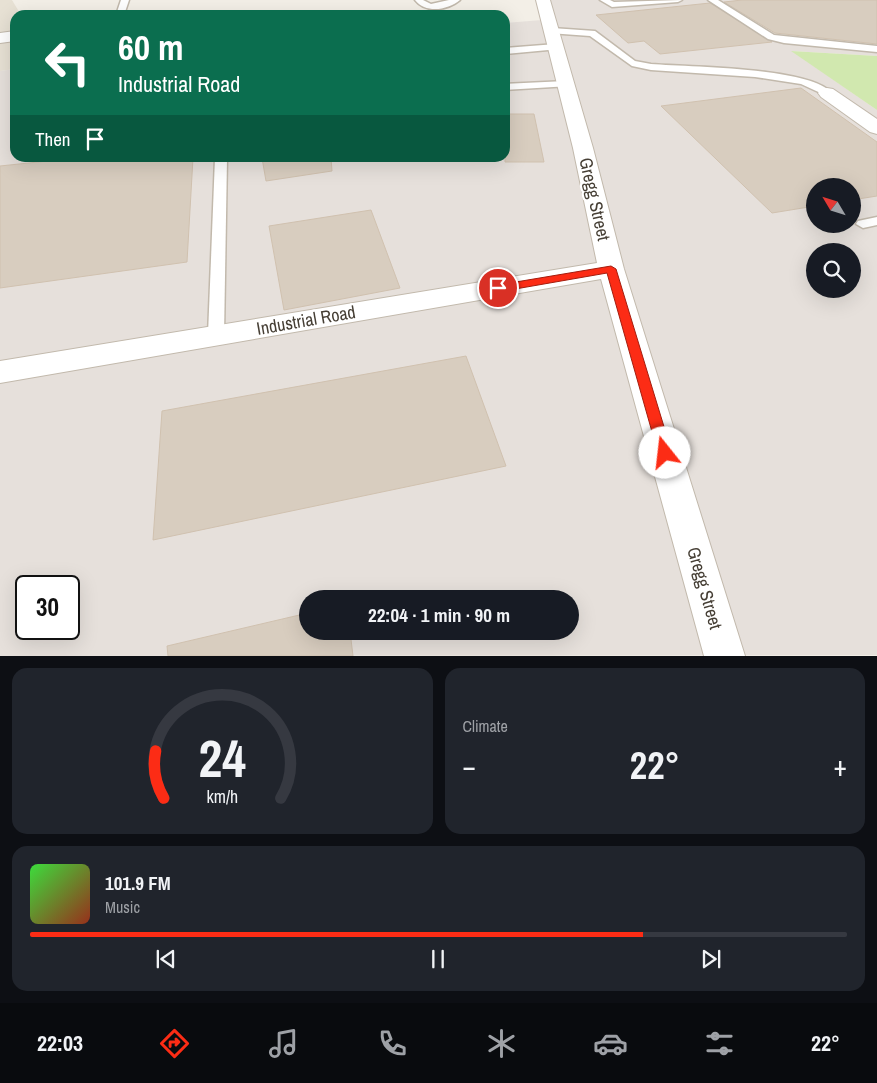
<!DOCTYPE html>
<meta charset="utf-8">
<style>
body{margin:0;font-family:"Archivo Narrow",sans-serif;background:#20242c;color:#f1f3f6;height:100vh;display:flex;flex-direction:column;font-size:19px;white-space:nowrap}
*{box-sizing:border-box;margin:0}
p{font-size:16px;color:#9ea1a6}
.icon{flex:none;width:28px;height:28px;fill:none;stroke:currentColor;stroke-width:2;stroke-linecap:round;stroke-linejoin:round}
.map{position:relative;height:656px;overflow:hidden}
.details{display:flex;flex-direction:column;gap:12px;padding:12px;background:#0d0f14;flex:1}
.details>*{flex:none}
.guide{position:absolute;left:10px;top:10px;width:500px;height:152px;border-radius:15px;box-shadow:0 5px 20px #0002;background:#0b6e4f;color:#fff;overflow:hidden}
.needle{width:32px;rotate:308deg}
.buttons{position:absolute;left:806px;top:178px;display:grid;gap:10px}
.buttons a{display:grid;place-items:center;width:55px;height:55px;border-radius:50%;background:#171b24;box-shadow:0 5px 20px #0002;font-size:25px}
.speed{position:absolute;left:15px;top:575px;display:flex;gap:10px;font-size:25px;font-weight:700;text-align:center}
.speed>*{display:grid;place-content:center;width:65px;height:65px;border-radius:50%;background:#171b24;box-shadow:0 5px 20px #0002;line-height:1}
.speed .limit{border:2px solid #111;border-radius:8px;background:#fff;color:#111}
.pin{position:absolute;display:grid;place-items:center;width:42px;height:42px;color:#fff;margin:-21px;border:2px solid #fff;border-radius:50%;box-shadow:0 1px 5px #0007}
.me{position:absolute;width:55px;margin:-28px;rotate:344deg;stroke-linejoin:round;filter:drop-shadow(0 0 4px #0008)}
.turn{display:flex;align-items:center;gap:18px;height:105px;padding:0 25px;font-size:22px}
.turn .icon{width:65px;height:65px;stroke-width:2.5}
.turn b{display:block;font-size:35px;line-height:42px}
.then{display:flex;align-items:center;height:48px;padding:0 25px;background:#0003;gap:10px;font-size:19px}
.big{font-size:38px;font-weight:700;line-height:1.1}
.details .tile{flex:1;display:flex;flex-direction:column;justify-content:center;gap:8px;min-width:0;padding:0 18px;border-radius:15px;background:#20242c}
.details .dial{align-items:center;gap:0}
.dial svg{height:130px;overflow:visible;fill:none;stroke:#363941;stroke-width:7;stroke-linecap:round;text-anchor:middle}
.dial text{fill:#f1f3f6;stroke:none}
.song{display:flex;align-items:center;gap:15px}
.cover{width:60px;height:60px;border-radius:8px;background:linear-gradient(135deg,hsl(120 70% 55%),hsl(10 70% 35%))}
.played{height:5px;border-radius:2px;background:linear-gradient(90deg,#fc2c15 75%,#363941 75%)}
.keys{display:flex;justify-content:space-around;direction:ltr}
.heat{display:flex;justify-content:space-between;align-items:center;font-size:28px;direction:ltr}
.details .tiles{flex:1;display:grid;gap:12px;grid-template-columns:1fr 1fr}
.tile:last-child{grid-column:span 2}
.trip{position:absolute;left:299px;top:590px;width:280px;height:50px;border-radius:25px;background:#171b24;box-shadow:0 5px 20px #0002;font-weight:700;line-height:50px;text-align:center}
.tabs{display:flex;height:80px;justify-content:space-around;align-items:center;background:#090b0e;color:#9ea1a6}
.tabs .icon{width:35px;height:35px}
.tabs .active{color:#fc2c15}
.tabs b{font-size:22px;color:#f1f3f6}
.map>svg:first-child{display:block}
.residential{fill:#e7e1d4}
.industrial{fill:#e6e0db;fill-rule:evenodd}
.green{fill:#d1e8af}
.building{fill:#d8cdbf;stroke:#d0c1af}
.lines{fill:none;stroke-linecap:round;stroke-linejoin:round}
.service-casing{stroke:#c2b9ac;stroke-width:3}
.minor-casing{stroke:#c2b9ac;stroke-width:2}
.service{fill:#fff;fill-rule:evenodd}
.minor{fill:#fff;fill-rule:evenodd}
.route{fill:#fc2c15;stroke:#a41d0e}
.labels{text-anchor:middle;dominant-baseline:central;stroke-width:4.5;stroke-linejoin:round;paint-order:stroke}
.street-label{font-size:18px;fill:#463f35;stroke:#fff}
</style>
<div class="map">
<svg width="877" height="656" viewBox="0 0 877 656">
<rect width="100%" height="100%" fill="#f3efe7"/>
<polygon class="residential" points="0,0 12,0 21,15 15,15 15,69 0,71"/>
<path class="industrial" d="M537 0H877V56L792 51 877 110V655L0 656V71L15 69V158H505V23L542 20ZM815 186H852V224H815ZM815 251H852V289H815ZM26 586H69V629H26ZM308 599H570V631H308Z"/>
<polygon class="green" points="791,51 877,56 877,110"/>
<g class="building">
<polygon points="742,0 877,0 877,44 775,33 724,2"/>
<polygon points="710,3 772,42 660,54 644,41 628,43 596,15"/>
<polygon points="801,88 877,142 877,196 852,200 852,186 815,186 815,206 772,213 661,106"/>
<polygon points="505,114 534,114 544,162 505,162"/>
<polygon points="76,158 193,158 187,262 0,288 0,166"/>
<polygon points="262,158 331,158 332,171 266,181"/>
<polygon points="371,210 400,288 284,310 269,226"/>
<polygon points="466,356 506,466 153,540 162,411"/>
<polygon points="308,613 308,631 350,631 353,656 168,656 167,646"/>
</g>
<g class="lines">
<defs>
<g id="service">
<polygon points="121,0 129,0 124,15 116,15"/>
<path d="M415 0H423L431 4 449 0H460C448 10 426 14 415 0Z"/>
<polygon points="600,0 610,0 614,2 682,0 678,2 612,7"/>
<polygon points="708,0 718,0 774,35 877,46 877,52 784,43 768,39"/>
<path d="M552 28 595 31 635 61 651 64C688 67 810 67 832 93L827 96 801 84 755 77 651 70 632 66 590 36 549 33 548 31Z"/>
<polygon points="556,44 559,45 559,49 505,54 505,48"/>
<polygon points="566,81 571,84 570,86 505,90 505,84"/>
<polygon points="215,158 227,158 224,335 222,339 216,341 210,339 208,335"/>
<polygon points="877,217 877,225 863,228 856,224 858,221"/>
</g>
<g id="minor">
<polygon points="536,0 550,0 593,148 624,269 745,656 704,656 601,279 0,383 0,361 597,263 573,148"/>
<polygon points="15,31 15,41 0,43 0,33"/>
<polygon points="827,88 833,89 877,119 877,134 870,132 821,97 818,93 821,89"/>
</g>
</defs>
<use href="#service" class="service-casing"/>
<use href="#minor" class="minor-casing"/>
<use href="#service" class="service"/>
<use href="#minor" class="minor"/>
</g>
<polygon class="route" points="611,266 616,269 672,453 670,457 665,459 660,457 658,453 607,273 498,292 493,288 498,285"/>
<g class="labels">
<g class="street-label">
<text transform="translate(595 199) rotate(77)">Gregg Street</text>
<text transform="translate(306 320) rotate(-10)">Industrial Road</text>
<text transform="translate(705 588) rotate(74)">Gregg Street</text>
</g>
</g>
</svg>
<div class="buttons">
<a><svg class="needle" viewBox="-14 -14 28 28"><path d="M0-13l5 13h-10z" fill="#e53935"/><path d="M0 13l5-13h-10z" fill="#9ea1a6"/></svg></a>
<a><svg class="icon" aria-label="search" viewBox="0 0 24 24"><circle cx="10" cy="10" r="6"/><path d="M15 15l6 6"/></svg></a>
</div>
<div class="speed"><div class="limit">30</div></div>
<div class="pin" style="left:498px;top:288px;background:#d93025"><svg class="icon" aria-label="arrive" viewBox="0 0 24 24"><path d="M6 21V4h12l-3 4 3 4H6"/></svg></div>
<svg class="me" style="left:665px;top:453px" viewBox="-20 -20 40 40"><circle r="19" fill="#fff"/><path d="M0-13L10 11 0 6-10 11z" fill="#fc2c15"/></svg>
<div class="trip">22:04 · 1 min · 90 m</div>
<div class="guide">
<div class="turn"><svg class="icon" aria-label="left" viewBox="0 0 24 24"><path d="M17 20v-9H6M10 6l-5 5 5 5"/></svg><div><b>60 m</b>Industrial Road</div></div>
<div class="then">Then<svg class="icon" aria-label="arrive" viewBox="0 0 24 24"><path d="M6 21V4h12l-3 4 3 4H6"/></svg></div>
</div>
</div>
<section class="details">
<div class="tiles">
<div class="tile dial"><svg viewBox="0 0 100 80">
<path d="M14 69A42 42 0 1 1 86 69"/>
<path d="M14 69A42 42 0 0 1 9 40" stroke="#fc2c15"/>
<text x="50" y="56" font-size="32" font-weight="700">24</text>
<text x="50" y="72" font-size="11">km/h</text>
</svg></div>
<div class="tile"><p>Climate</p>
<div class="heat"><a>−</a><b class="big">22°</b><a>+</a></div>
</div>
<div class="tile">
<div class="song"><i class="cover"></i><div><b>101.9 FM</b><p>Music</p></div></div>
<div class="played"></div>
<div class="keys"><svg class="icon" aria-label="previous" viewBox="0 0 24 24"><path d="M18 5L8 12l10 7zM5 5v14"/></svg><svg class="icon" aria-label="pause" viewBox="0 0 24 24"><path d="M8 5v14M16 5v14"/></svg><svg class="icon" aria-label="next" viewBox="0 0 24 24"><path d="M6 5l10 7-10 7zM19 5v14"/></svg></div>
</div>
</div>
</section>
<nav class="tabs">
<b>22:03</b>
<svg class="icon active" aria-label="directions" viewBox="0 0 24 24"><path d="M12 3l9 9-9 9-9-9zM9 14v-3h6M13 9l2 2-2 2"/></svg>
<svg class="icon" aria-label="music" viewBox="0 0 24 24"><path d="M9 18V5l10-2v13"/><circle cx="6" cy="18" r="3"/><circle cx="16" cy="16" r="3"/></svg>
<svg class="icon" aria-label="phone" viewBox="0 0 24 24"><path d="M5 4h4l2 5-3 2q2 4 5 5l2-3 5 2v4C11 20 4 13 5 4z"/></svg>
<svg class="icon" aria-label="climate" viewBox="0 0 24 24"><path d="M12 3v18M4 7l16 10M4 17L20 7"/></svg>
<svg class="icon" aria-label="car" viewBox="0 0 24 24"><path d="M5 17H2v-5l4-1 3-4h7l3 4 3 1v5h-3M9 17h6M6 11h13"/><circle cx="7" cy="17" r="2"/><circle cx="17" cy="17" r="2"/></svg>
<svg class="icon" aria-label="filters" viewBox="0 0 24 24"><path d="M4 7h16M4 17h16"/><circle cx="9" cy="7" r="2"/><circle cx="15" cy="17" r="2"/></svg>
<b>22°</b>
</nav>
